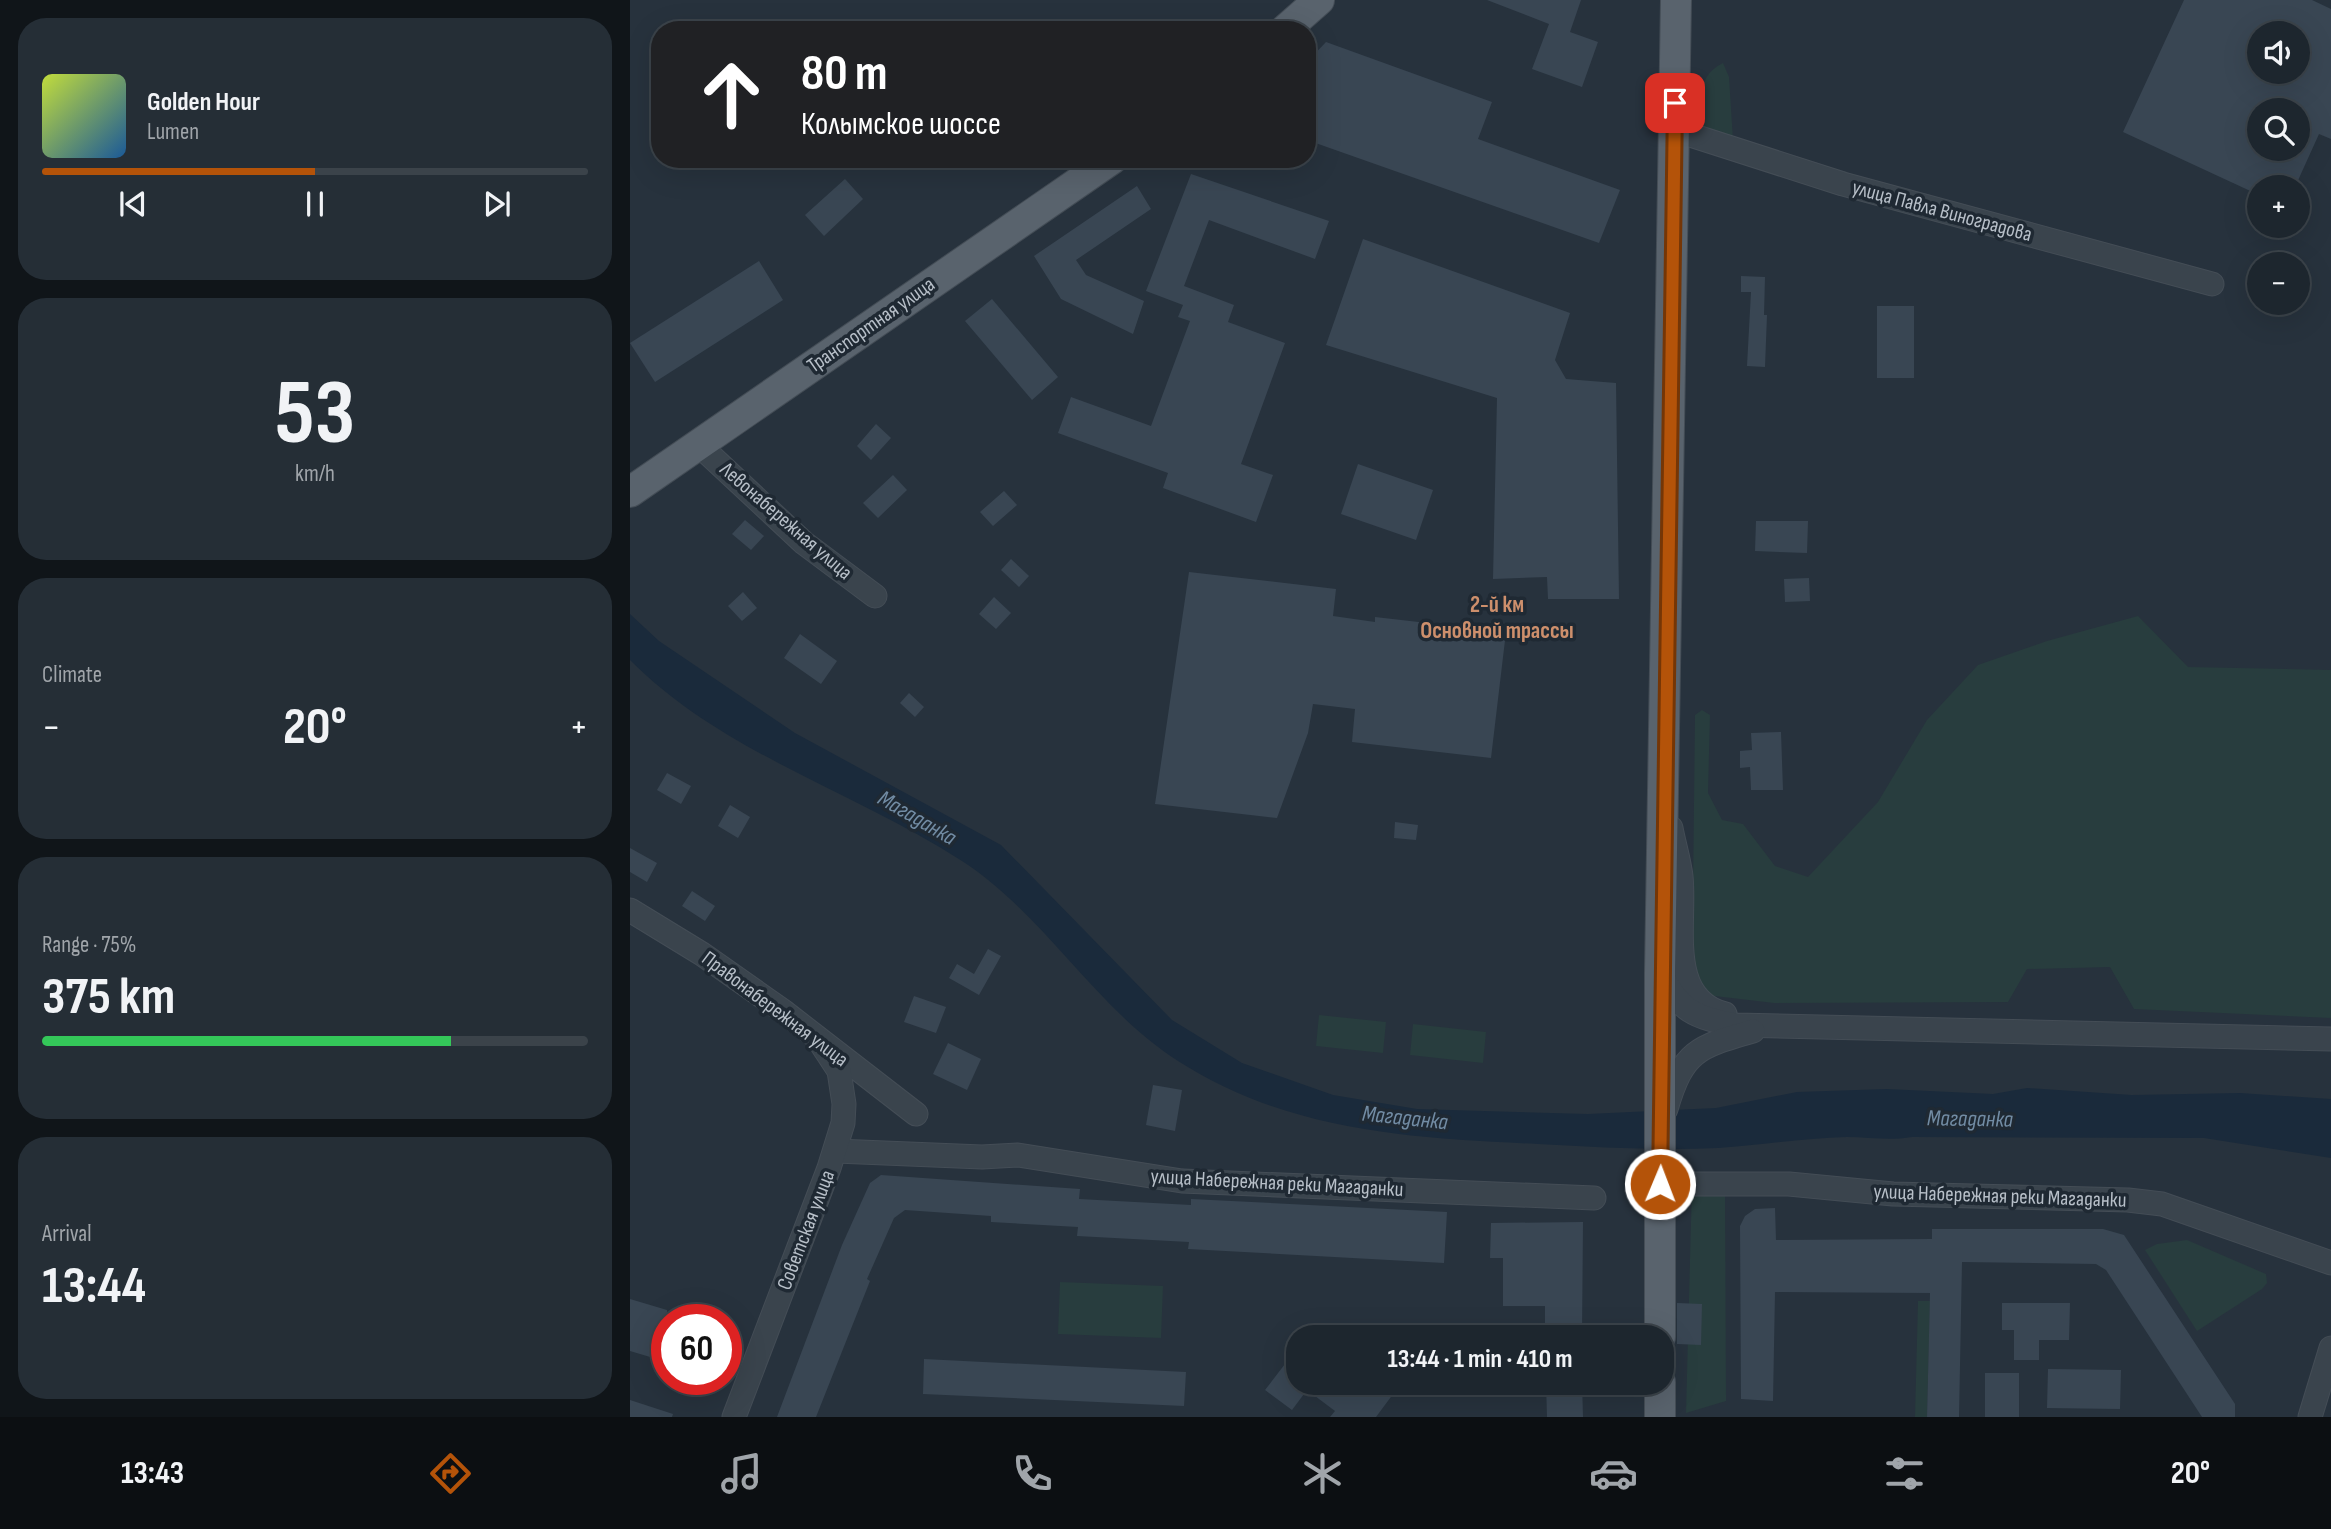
<!DOCTYPE html>
<meta charset="utf-8">
<style>
body{margin:0;font-family:"Sofia Sans Condensed",sans-serif;background:#252e36;color:#f1f3f6;height:100vh;display:flex;flex-direction:column;font-size:26px;white-space:nowrap}
*{box-sizing:border-box;margin:0}
p{font-size:23px;color:#a0a5aa}
.icon{flex:none;width:38px;height:38px;fill:none;stroke:currentColor;stroke-width:2;stroke-linecap:round;stroke-linejoin:round}
.map{position:relative;flex:1;overflow:hidden}
.details{display:flex;flex-direction:column;gap:18px;padding:18px;background:#101519;width:630px}
.details>*{flex:none}
.guide{position:absolute;left:21px;top:21px;width:665px;height:147px;border-radius:28px;box-shadow:0 7px 28px #0002,0 0 0 2px #3b434a;background:#202124;color:#fff;overflow:hidden}
.controls{position:absolute;left:1617px;top:21px;display:grid;gap:14px}
.controls a{display:grid;place-items:center;width:63px;height:63px;border-radius:50%;background:#1d262e;box-shadow:0 7px 28px #0002,0 0 0 2px #3b434a;font-size:35px}
.speed{position:absolute;left:21px;top:1304px;display:flex;gap:14px;font-size:35px;font-weight:700;text-align:center}
.speed>*{display:grid;place-content:center;width:91px;height:91px;border-radius:50%;background:#1d262e;box-shadow:0 7px 28px #0002,0 0 0 2px #3b434a;line-height:1}
.speed .limit{border:10px solid #d22;background:#fff;color:#111}
.pin{position:absolute;display:grid;place-items:center;width:60px;height:60px;color:#fff;margin:-30px;border-radius:14px;box-shadow:0 4px 10px #0006}
.me{position:absolute;width:77px;margin:-38px;rotate:1deg;stroke-linejoin:round;filter:drop-shadow(0 0 5px #0008)}
.turn{display:flex;align-items:center;gap:24px;height:147px;padding:0 35px;font-size:32px}
.turn .icon{width:91px;height:91px;stroke-width:2.5}
.turn b{display:block;font-size:49px;line-height:60px}
.big{font-size:52px;font-weight:700;line-height:1.1}
.details .card{flex:1;display:flex;flex-direction:column;justify-content:center;gap:10px;min-width:0;padding:0 24px;border-radius:28px;background:#252e36}
.details .dial{align-items:center;gap:0}
.dial b{font-size:91px;line-height:1}
.song{display:flex;align-items:center;gap:21px}
.cover{width:84px;height:84px;border-radius:10px;background:linear-gradient(135deg,hsl(70 70% 55%),hsl(210 70% 35%))}
.played{height:7px;border-radius:4px;background:linear-gradient(90deg,#b45309 50%,#3b434a 50%)}
.keys{display:flex;justify-content:space-around;direction:ltr}
.heat{display:flex;justify-content:space-between;align-items:center;font-size:38px;direction:ltr}
.charge{height:10px;border-radius:5px;background:linear-gradient(90deg,#34c759 75%,#3b434a 0)}
.trip{position:absolute;left:656px;top:1325px;width:388px;height:70px;border-radius:28px;background:#1d262e;box-shadow:0 7px 28px #0002,0 0 0 2px #3b434a;font-weight:700;line-height:70px;text-align:center}
.tabs{display:flex;height:112px;justify-content:space-around;align-items:center;background:#0c0f12;color:#a0a5aa}
.tabs .icon{width:49px;height:49px}
.tabs .selected{color:#b45309}
.tabs b{font-size:32px;color:#f1f3f6}
main{display:flex;flex:1;min-height:0}
.map>svg:first-child{display:block}
.green{fill:#283d3e}
.water{fill:#1a2a3b}
.building{fill:#394653;fill-rule:evenodd}
.lines{fill:none;stroke-linecap:round;stroke-linejoin:round}
.minor-casing{stroke:#444d56;stroke-width:25}
.major-casing{stroke:#444d56;stroke-width:32}
.minor{stroke:#3a444d;stroke-width:23}
.major{stroke:#59636d;stroke-width:30}
.route-casing{stroke:#753606;stroke-width:18}
.route{stroke:#b45309;stroke-width:12}
.labels{text-anchor:middle;dominant-baseline:central;stroke-width:7;stroke-linejoin:round;paint-order:stroke}
.street-label{font-size:21px;fill:#b7bfc8;stroke:#1f2933}
.neighbourhood-label{font-size:23px;font-weight:bold;fill:#cd8f6c;stroke:#1f2933}
.water-label{font-size:23px;font-style:italic;fill:#728ca4;stroke:#1f2933}
</style>
<main>
<section class="details">
<div class="card">
<div class="song"><i class="cover"></i><div><b>Golden Hour</b><p>Lumen</p></div></div>
<div class="played"></div>
<div class="keys"><svg class="icon" aria-label="previous" viewBox="0 0 24 24"><path d="M18 5L8 12l10 7zM5 5v14"/></svg><svg class="icon" aria-label="pause" viewBox="0 0 24 24"><path d="M8 5v14M16 5v14"/></svg><svg class="icon" aria-label="next" viewBox="0 0 24 24"><path d="M6 5l10 7-10 7zM19 5v14"/></svg></div>
</div>
<div class="card dial"><b>53</b><p>km/h</p></div>
<div class="card"><p>Climate</p>
<div class="heat"><a>−</a><b class="big">20°</b><a>+</a></div>
</div>
<div class="card"><p>Range · 75%</p><b class="big">375 km</b><div class="charge"></div></div>
<div class="card"><p>Arrival</p><b class="big">13:44</b></div>
</section>
<div class="map">
<svg width="1701" height="1417" viewBox="0 0 1701 1417">
<rect width="100%" height="100%" fill="#27323d"/>
<g class="green">
<path d="M1093 63 1099 77 1103 140 1073 146C1070 117 1062 77 1093 63Z"/>
<polygon points="1508,616 1558,667 1701,670 1701,1018 1504,1009 1480,967 1397,969 1378,1002 1144,1003 1076,995 1062,979 1065,715 1072,710 1080,715 1078,793 1092,820 1113,824 1145,866 1178,877 1248,802 1297,720 1348,665 1417,641"/>
<polygon points="689,1015 756,1022 753,1053 686,1046"/>
<polygon points="783,1024 856,1032 853,1063 780,1055"/>
<polygon points="1062,1184 1095,1185 1096,1401 1056,1413"/>
<polygon points="1557,1240 1636,1274 1637,1283 1632,1289 1567,1331 1515,1250 1527,1244"/>
<polygon points="430,1282 533,1286 531,1338 428,1334"/>
<polygon points="1288,1301 1300,1301 1297,1417 1285,1417"/>
</g>
<path class="water" d="M0 614 29 641 165 733 371 845 542 1020 612 1063 703 1095 787 1109 958 1114 1086 1108 1167 1092 1257 1089 1363 1094 1397 1088 1502 1095 1610 1093 1701 1099V1158L1574 1138 1282 1137C1259 1141 1239 1137 1217 1137 1174 1138 1131 1145 1088 1148 1028 1151 968 1147 908 1144 780 1138 659 1132 548 1061 464 1007 415 915 332 861 224 791 92 753 0 660Z"/>
<g class="building">
<polygon points="857,0 951,0 940,32 968,42 952,87 902,69 919,24"/>
<path d="M1554 0H1682L1701 9V139L1689 134 1665 187H1629V195L1493 132ZM1629 33H1668V72H1629ZM1629 110H1668V149H1629Z"/>
<polygon points="696,42 862,102 848,139 990,190 969,243 677,140 677,62"/>
<polygon points="561,174 699,221 685,259 579,220 554,286 604,305 598,322 655,343 611,464 643,475 626,522 533,488 538,473 428,433 441,397 521,426 560,321 548,317 553,305 516,291"/>
<polygon points="215,179 233,199 194,236 175,215"/>
<polygon points="507,186 521,209 446,260 456,275 514,301 503,334 431,299 404,256"/>
<polygon points="733,239 940,313 925,360 936,379 986,383 989,599 918,599 917,577 863,579 867,398 696,345"/>
<polygon points="129,261 153,300 25,382 0,343"/>
<polygon points="1111,276 1135,277 1134,315 1137,315 1135,367 1117,366 1121,292 1111,292"/>
<polygon points="362,299 428,377 402,400 335,321"/>
<rect x="1247" y="306" width="37" height="72"/>
<polygon points="246,424 261,438 241,460 227,446"/>
<polygon points="728,464 803,490 786,540 711,514"/>
<polygon points="263,475 277,490 248,518 233,503"/>
<polygon points="374,491 387,505 363,526 350,512"/>
<polygon points="115,520 134,536 121,550 102,534"/>
<polygon points="1126,521 1178,521 1177,553 1125,551"/>
<polygon points="381,559 399,576 389,587 371,570"/>
<polygon points="559,572 706,589 703,616 745,622 745,617 876,632 861,758 722,742 725,709 683,704 678,733 647,818 525,804"/>
<polygon points="1179,578 1180,601 1155,602 1154,579"/>
<polygon points="113,592 127,608 112,621 98,606"/>
<polygon points="364,597 381,613 366,629 349,614"/>
<polygon points="170,634 207,661 191,684 154,658"/>
<polygon points="279,693 294,707 285,717 270,703"/>
<polygon points="1151,732 1153,790 1121,790 1120,767 1110,768 1110,751 1122,750 1121,733"/>
<polygon points="37,773 61,786 51,804 27,790"/>
<polygon points="100,805 120,817 108,838 88,826"/>
<polygon points="765,822 788,825 786,840 764,838"/>
<polygon points="0,848 27,863 17,882 0,872"/>
<polygon points="62,891 85,906 75,921 52,906"/>
<polygon points="358,949 371,956 349,995 319,978 327,964 344,974"/>
<polygon points="284,996 316,1007 306,1033 274,1022"/>
<polygon points="318,1043 351,1059 337,1090 303,1074"/>
<polygon points="523,1085 552,1090 545,1131 516,1125"/>
<polygon points="251,1175 450,1189 449,1199 561,1205 561,1199 817,1212 814,1263 558,1249 559,1242 447,1236 448,1227 361,1222 361,1216 275,1210 264,1218 237,1279 240,1281 186,1417 147,1417 212,1245 240,1183"/>
<polygon points="1145,1208 1146,1240 1302,1239 1302,1229 1473,1229 1494,1235 1605,1404 1605,1417 1572,1417 1476,1270 1466,1264 1332,1262 1329,1417 1297,1417 1300,1293 1145,1292 1143,1401 1111,1399 1110,1226 1115,1216 1125,1209"/>
<polygon points="953,1222 952,1337 915,1337 915,1306 873,1306 873,1258 860,1258 861,1223"/>
<polygon points="0,1299 37,1310 37,1362 0,1351"/>
<polygon points="1047,1303 1072,1304 1071,1345 1047,1344"/>
<polygon points="1372,1303 1440,1303 1439,1340 1409,1340 1409,1360 1384,1360 1384,1330 1372,1330"/>
<polygon points="668,1347 668,1382 712,1382 721,1389 726,1382 772,1382 746,1417 700,1417 705,1411 677,1390 662,1410 635,1390"/>
<polygon points="294,1359 556,1372 554,1406 293,1394"/>
<polygon points="1418,1369 1491,1370 1490,1409 1417,1408"/>
<rect x="1355" y="1373" width="34" height="44"/>
<polygon points="916,1382 952,1382 953,1417 917,1417"/>
<polygon points="0,1400 43,1414 42,1417 0,1417"/>
</g>
<g class="lines">
<defs>
<g id="minor">
<polyline points="1045,130 1213,184 1582,284"/>
<polyline points="69,445 174,543 245,596"/>
<path d="M1041 828C1044 844 1049 860 1051 876 1056 922 1035 999 1095 1014"/>
<polyline points="0,910 72,954 153,1011 286,1114"/>
<path d="M1030 972C1050 1012 1064 1017 1106 1025L1701 1039"/>
<path d="M1036 1109C1053 1051 1067 1047 1123 1031"/>
<polyline points="206,1151 352,1157 388,1155 552,1181 964,1198"/>
<polyline points="1030,1184 1159,1184 1263,1194 1498,1200 1532,1204 1701,1263"/>
<polyline points="104,1417 199,1168 213,1123 214,1104 209,1071 190,1042"/>
<polyline points="1680,1417 1701,1348"/>
</g>
<g id="major">
<polyline points="655,30 689,0"/>
<polyline points="0,492 482,159"/>
<polyline points="1030,1337 1030,972 1046,0"/>
<polyline points="1030,1417 1030,1382"/>
</g>
</defs>
<use href="#minor" class="minor-casing"/>
<use href="#major" class="major-casing"/>
<use href="#minor" class="minor"/>
<use href="#major" class="major"/>
</g>
<g class="lines">
<defs>
<polyline id="route" points="1030,1184 1045,103"/>
</defs>
<use href="#route" class="route-casing"/>
<use href="#route" class="route"/>
</g>
<g class="labels">
<g class="street-label">
<text transform="translate(1312 211) rotate(15)">улица Павла Виноградова</text>
<text transform="translate(241 325) rotate(-35)">Транспортная улица</text>
<text transform="translate(156 521) rotate(41)">Левонабережная улица</text>
<text transform="translate(145 1009) rotate(37)">Правонабережная улица</text>
<text transform="translate(647 1183) rotate(3)">улица Набережная реки Магаданки</text>
<text transform="translate(1370 1196) rotate(2)">улица Набережная реки Магаданки</text>
<text transform="translate(176 1230) rotate(-69)">Советская улица</text>
</g>
<g class="neighbourhood-label">
<text x="867" y="605">2-й км<tspan x="867" dy="26">Основной трассы</tspan></text>
</g>
<g class="water-label">
<text transform="translate(287 818) rotate(30)">Магаданка</text>
<text transform="translate(775 1118) rotate(6)">Магаданка</text>
<text transform="translate(1340 1119) rotate(1)">Магаданка</text>
</g>
</g>
</svg>
<div class="controls">
<a><svg class="icon" aria-label="sound" viewBox="0 0 24 24"><path d="M4 9h4l5-4v14l-5-4H4zM17 9q2 3 0 6"/></svg></a>
<a><svg class="icon" aria-label="search" viewBox="0 0 24 24"><circle cx="10" cy="10" r="6"/><path d="M15 15l6 6"/></svg></a>
<a>+</a>
<a>−</a>
</div>
<div class="speed"><div class="limit">60</div></div>
<div class="pin" style="left:1045px;top:103px;background:#d93025"><svg class="icon" aria-label="arrive" viewBox="0 0 24 24"><path d="M6 21V4h12l-3 4 3 4H6"/></svg></div>
<svg class="me" style="left:1030px;top:1184px" viewBox="-20 -20 40 40"><circle r="17" fill="#b45309" stroke="#fff" stroke-width="3"/><path d="M0-11L8 9 0 5-8 9z" fill="#fff"/></svg>
<div class="trip">13:44 · 1 min · 410 m</div>
<div class="guide">
<div class="turn"><svg class="icon" aria-label="ahead" viewBox="0 0 24 24"><path d="M12 20V5M6 11l6-6 6 6"/></svg><div><b>80 m</b>Колымское шоссе</div></div>
</div>
</div>
</main>
<nav class="tabs">
<b>13:43</b>
<svg class="icon selected" aria-label="directions" viewBox="0 0 24 24"><path d="M12 3l9 9-9 9-9-9zM9 14v-3h6M13 9l2 2-2 2"/></svg>
<svg class="icon" aria-label="music" viewBox="0 0 24 24"><path d="M9 18V5l10-2v13"/><circle cx="6" cy="18" r="3"/><circle cx="16" cy="16" r="3"/></svg>
<svg class="icon" aria-label="phone" viewBox="0 0 24 24"><path d="M5 4h4l2 5-3 2q2 4 5 5l2-3 5 2v4C11 20 4 13 5 4z"/></svg>
<svg class="icon" aria-label="climate" viewBox="0 0 24 24"><path d="M12 3v18M4 7l16 10M4 17L20 7"/></svg>
<svg class="icon" aria-label="car" viewBox="0 0 24 24"><path d="M5 17H2v-5l4-1 3-4h7l3 4 3 1v5h-3M9 17h6M6 11h13"/><circle cx="7" cy="17" r="2"/><circle cx="17" cy="17" r="2"/></svg>
<svg class="icon" aria-label="filters" viewBox="0 0 24 24"><path d="M4 7h16M4 17h16"/><circle cx="9" cy="7" r="2"/><circle cx="15" cy="17" r="2"/></svg>
<b>20°</b>
</nav>
